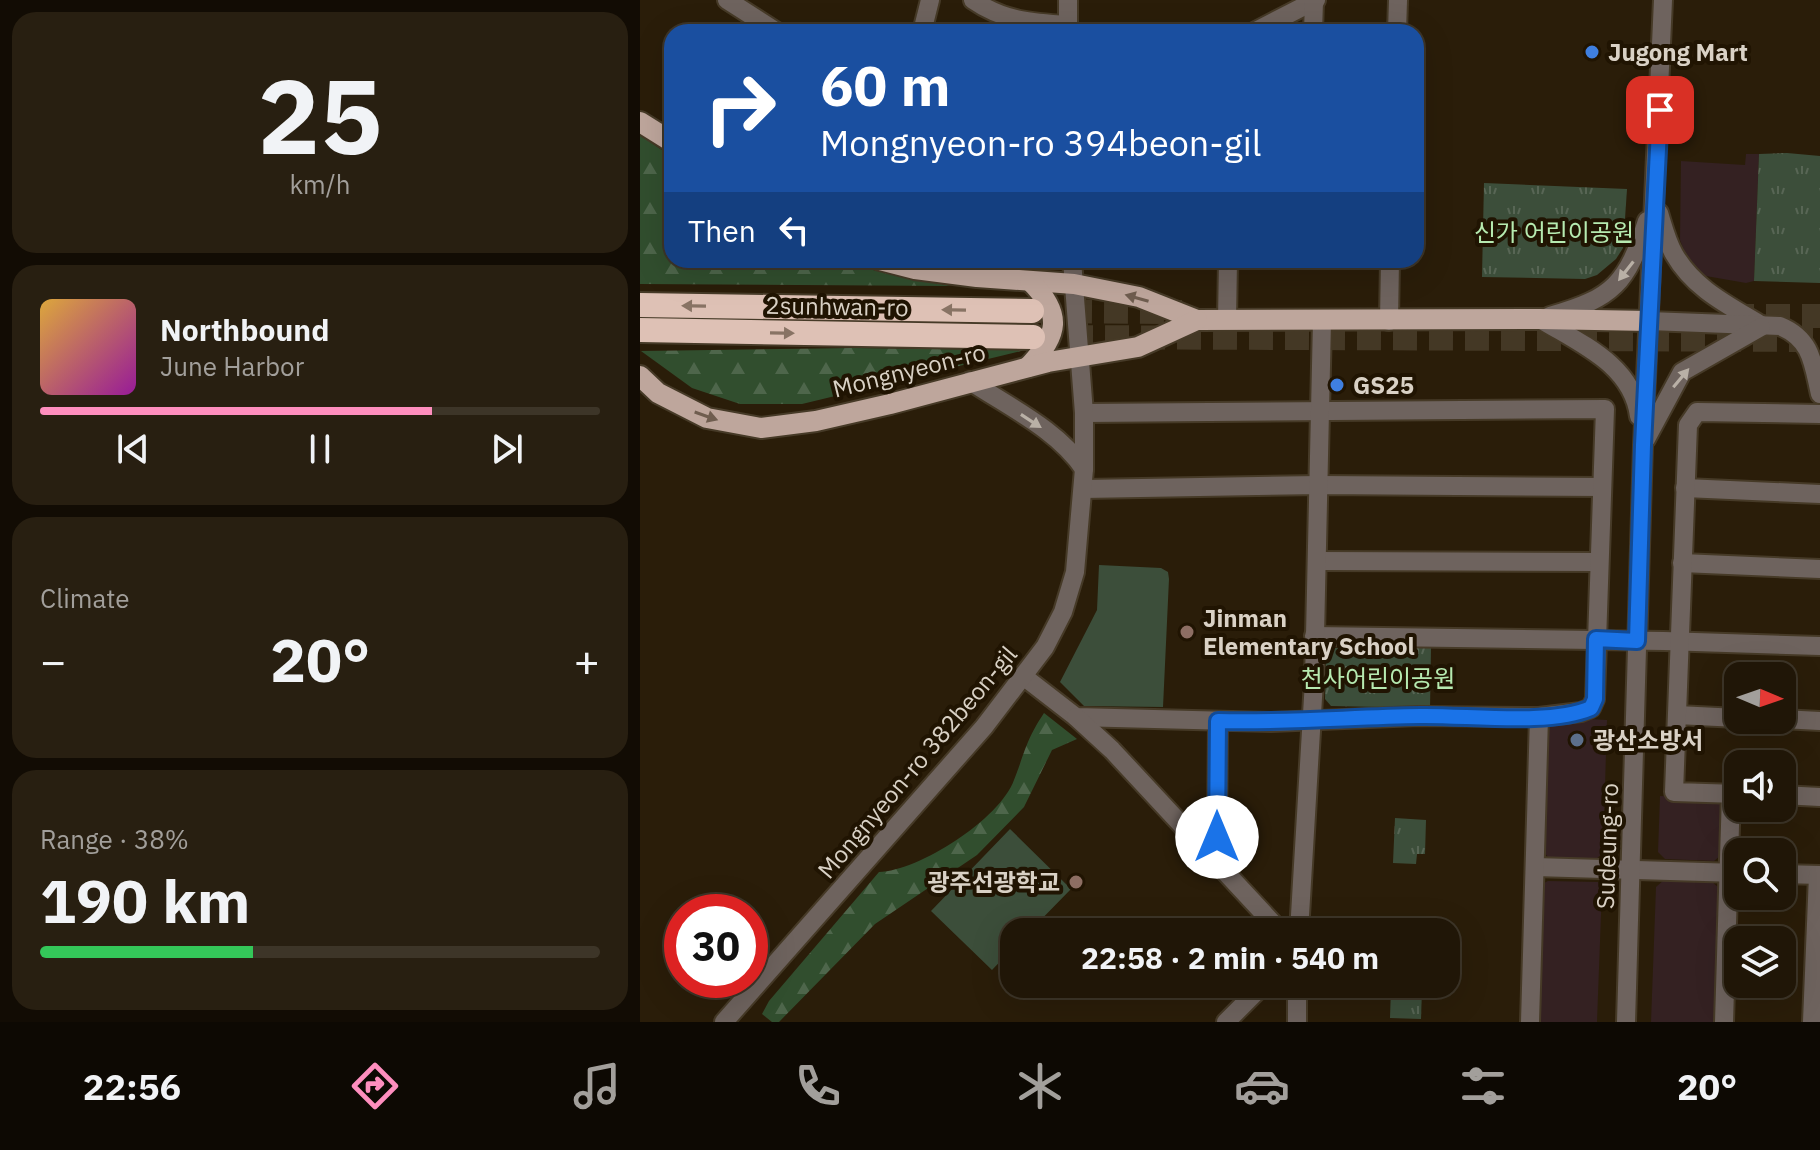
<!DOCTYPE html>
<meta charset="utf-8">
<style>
body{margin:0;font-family:"IBM Plex Sans","Noto Sans KR",sans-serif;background:#281f11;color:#f1f3f6;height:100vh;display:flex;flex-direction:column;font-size:30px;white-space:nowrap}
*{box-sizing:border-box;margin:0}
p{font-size:26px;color:#a29f9b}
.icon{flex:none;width:44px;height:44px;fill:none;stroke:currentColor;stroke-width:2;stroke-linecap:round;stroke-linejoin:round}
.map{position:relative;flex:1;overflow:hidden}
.side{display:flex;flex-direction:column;gap:12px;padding:12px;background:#120c04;width:640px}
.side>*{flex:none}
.hud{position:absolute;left:24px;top:24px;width:760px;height:244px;border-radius:24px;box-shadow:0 8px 32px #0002,0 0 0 2px #3d3528;background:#1a4fa0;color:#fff;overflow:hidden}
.needle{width:52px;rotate:92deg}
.tools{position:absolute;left:1084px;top:662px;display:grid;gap:16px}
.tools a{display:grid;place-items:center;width:72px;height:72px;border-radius:16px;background:#201607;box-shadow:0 8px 32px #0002,0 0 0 2px #3d3528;font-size:40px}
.speed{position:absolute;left:24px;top:894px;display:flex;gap:16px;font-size:40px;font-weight:700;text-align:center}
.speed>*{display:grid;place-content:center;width:104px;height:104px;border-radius:50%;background:#201607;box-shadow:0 8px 32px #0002,0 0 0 2px #3d3528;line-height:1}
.speed .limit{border:12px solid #d22;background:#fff;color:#111}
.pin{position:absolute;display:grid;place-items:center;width:68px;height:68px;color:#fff;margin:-34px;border-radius:16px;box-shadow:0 4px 12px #0006}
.me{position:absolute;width:88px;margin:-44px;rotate:0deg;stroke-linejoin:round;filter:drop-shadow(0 0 6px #0008)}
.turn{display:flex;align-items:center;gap:28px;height:168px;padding:0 24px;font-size:36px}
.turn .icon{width:104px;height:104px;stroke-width:2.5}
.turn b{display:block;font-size:56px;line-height:68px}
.then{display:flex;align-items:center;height:76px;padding:0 24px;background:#0003;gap:16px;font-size:30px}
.big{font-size:60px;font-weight:700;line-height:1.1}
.side .tile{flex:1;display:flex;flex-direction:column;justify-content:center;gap:12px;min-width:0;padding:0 28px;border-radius:24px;background:#281f11}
.side .dial{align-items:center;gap:0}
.dial b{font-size:104px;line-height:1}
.song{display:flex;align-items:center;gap:24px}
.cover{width:96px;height:96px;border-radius:12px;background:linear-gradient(135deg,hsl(40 70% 55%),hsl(300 70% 35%))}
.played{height:8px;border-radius:4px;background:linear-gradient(90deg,#fe8ebe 70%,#3d3528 70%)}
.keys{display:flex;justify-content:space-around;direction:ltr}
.heat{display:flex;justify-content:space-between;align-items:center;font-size:44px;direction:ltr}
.charge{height:12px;border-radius:6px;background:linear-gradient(90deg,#34c759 38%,#3d3528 0)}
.trip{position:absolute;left:360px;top:918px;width:460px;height:80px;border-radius:24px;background:#201607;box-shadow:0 8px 32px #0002,0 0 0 2px #3d3528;font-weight:700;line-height:80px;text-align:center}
.dock{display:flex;height:128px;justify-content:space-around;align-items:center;background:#0d0903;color:#a29f9b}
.dock .icon{width:56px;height:56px}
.dock .current{color:#fe8ebe}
.dock b{font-size:36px;color:#f1f3f6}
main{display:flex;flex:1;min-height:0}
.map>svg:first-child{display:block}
.commercial{fill:#342122}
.grass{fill:url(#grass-tufts)}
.forest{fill:url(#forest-firs)}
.pitch{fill:#3c4e3a}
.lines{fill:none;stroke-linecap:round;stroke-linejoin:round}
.highway-tunnel{stroke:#443825;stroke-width:24;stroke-dasharray:24 12;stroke-linecap:butt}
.minor-casing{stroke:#463a27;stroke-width:22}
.major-casing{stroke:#463a27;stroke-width:24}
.highway-casing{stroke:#463a27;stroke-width:28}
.minor{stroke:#6e635e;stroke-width:18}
.major{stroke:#bea69c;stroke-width:20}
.highway{stroke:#dec1b5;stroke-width:24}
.oneway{fill:#b9b0a6}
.oneway2{fill:#6f5d4f}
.oneway3{fill:#887364}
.route-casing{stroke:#114b97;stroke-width:20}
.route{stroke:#1a73e8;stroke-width:14}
.shop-dot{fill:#3f7fe0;stroke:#201402;stroke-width:3}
.education-dot{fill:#8d6e63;stroke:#201402;stroke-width:3}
.service-dot{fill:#5c6f8a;stroke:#201402;stroke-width:3}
.labels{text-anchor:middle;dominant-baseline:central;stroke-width:8;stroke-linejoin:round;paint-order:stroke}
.poi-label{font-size:24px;font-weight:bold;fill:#d9d1c5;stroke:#201402;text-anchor:start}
.park-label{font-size:24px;fill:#b6eab0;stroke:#201402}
.street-label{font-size:24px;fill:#d9d1c5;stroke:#201402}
</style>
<main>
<section class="side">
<div class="tile dial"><b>25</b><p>km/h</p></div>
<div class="tile">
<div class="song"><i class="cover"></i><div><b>Northbound</b><p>June Harbor</p></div></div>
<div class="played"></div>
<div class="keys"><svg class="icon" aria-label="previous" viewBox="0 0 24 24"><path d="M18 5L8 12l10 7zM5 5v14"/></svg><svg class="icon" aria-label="pause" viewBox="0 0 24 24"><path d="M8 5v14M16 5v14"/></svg><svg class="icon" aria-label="next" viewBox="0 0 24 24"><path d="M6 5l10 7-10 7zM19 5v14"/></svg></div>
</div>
<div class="tile"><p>Climate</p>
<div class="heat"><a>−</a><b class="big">20°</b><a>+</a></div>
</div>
<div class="tile"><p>Range · 38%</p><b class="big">190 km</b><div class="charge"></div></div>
</section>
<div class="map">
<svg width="1180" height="1022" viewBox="0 0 1180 1022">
<defs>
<pattern id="grass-tufts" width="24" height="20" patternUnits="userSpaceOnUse" patternTransform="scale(2)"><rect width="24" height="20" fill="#3c4e3a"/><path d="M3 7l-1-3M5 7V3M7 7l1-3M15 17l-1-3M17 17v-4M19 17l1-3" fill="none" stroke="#586655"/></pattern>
<pattern id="forest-firs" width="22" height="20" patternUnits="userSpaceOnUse" patternTransform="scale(2)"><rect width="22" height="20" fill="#314e2e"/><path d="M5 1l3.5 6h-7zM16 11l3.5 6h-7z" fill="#4e664b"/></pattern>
</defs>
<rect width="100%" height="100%" fill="#2a1d09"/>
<g class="commercial">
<polygon points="1106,154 1119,154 1114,281 1106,283 1060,275 1047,258 1040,240 1041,161 1105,165"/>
<polygon points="915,717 967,720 963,853 956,859 909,858 902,850 907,729"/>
<polygon points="1020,796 1077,798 1083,806 1081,855 1074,861 1025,859 1018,852"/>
<polygon points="1024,880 1072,882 1079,888 1074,1022 1011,1022 1016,887"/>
<polygon points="908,881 958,882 962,888 957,1022 896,1022 900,885"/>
</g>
<g class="grass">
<polygon points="1147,153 1180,156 1180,283 1114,281 1119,154"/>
<polygon points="844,183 987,189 983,248 976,259 957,275 945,279 842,277"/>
<polygon points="693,648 791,648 790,708 691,706 685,699 686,655"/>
<polygon points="755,818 786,820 785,854 777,854 776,864 753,863"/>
<polygon points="751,988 782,989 781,1019 750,1018"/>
</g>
<g class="forest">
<polygon points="0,135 32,157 32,260 210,260 233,270 311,286 0,284"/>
<polygon points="212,348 385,350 162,404 100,404 52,388 1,351"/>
<path d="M404 713 437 739 412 750 384 807 337 855 235 924 139 1022H132L122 1014 129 1001 239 872C279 871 360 819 374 780 385 752 386 740 404 713Z"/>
</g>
<g class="pitch">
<polygon points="459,565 521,568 528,572 529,579 523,707 444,706 420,682 457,610"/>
<polygon points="370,829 431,889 389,932 374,932 374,947 352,970 291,911"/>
</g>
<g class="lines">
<g class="highway-tunnel">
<polyline points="392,311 542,312"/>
<polyline points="1090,316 1180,316"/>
<polyline points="393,337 1180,340"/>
</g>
<defs>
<g id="minor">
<polyline points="87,0 137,32"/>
<path d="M333 0C363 21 392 23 428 25"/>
<polyline points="428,0 428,32"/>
<polyline points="282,32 290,0"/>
<polyline points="614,32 676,0"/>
<polyline points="673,32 674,1"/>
<polyline points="757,32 758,0"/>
<path d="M1019 213C1023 226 1027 242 1034 254 1054 289 1088 305 1121 325"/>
<path d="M910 316C974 298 987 283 1007 221"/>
<path d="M900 319C939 343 992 364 999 416"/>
<polyline points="587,320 588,260"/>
<polyline points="749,321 750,260"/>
<path d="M1009 321 1140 326C1172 339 1173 364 1180 394"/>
<path d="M330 381C369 407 418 430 444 469"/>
<polyline points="1006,439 1042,372 1121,327"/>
<polyline points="1045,488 1180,494"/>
<polyline points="443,489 679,485 962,487"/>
<polyline points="677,561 958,562"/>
<polyline points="1042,563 1180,569"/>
<polyline points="674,636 1024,641 1180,646"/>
<polyline points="383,676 436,717 631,722 778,716 899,717 941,712 951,708 955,699 965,409 444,413"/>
<polyline points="1037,715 1098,718"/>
<polyline points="436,717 472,750 641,932"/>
<polyline points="1142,719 1180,721"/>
<polyline points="1098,794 1034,792 1048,425 1057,412 1180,414"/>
<polyline points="1142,795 1180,797"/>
<polyline points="569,855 577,837 578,721"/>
<polyline points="895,867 1098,873"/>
<polyline points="1142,874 1180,875"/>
<polyline points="659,932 674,681 682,321"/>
<polyline points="84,1022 344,727 405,647 423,612 435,572 444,469 444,413 432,260"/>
<polyline points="586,1022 624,984"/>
<polyline points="657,1022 657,984"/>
<polyline points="890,1022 899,717"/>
<polyline points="986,1022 1003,445 1023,0"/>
<polyline points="1084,1022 1091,793"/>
<polyline points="1172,1022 1178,875"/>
</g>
<g id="major">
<polyline points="0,122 32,142"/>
<polyline points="240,260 275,269 337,277 434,284 499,297 557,320 900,319 1009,321"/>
<path d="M388 367C419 335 423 314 390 281"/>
<polyline points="0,376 18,393 67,418 121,428 176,421 250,404 408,362 498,347 557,320"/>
</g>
<g id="highway">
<polyline points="0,305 392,311"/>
<polyline points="0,330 393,337"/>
</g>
</defs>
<use href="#minor" class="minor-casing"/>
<use href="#major" class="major-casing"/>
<use href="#highway" class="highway-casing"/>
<use href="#minor" class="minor"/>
<use href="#major" class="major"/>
<use href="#highway" class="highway"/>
</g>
<defs><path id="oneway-solid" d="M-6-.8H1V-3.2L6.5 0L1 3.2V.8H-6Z" transform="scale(2)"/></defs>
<g class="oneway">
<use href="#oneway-solid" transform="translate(986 271) rotate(128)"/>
<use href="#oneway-solid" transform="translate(1041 378) rotate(-50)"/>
<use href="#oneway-solid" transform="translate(391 421) rotate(33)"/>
</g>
<g class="oneway2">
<use href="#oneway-solid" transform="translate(497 298) rotate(-164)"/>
<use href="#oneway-solid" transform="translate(66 416) rotate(19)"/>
</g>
<g class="oneway3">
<use href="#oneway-solid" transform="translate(54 306) rotate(-179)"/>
<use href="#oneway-solid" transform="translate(314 310) rotate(-179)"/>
<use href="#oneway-solid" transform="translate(142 333) rotate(1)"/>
</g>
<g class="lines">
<defs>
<path id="route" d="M577 837 578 721C646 723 713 717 780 716 828 715 909 726 951 708L955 699 956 639 997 641 1003 445 1020 110"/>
</defs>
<use href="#route" class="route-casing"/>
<use href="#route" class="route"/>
</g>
<g class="shop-dot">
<circle cx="952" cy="52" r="8"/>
<circle cx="697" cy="385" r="8"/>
</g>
<g class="education-dot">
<circle cx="547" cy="632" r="8"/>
<circle cx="436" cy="882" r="8"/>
</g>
<circle class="service-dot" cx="937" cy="740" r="8"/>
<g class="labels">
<g class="poi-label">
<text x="968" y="52">Jugong Mart</text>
<text x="713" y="385">GS25</text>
<text x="563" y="618">Jinman<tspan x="563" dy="28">Elementary School</tspan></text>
<text x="953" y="740">광산소방서</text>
<text x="420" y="882" text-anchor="end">광주선광학교</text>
</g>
<g class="park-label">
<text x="914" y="232">신가 어린이공원</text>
<text x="738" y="678">천사어린이공원</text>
</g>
<g class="street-label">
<text transform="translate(197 306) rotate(1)">2sunhwan-ro</text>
<text transform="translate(269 370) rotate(-14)">Mongnyeon-ro</text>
<text transform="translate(277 762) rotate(-50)">Mongnyeon-ro 382beon-gil</text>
<text transform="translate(967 846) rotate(-88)">Sudeung-ro</text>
</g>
</g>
</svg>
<div class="tools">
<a><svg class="needle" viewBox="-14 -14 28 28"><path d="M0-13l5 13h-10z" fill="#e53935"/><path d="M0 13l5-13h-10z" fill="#a29f9b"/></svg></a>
<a><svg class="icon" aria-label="sound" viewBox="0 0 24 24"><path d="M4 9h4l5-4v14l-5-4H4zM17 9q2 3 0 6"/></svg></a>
<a><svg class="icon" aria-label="search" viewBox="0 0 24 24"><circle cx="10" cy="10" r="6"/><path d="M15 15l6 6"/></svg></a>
<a><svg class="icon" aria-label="layers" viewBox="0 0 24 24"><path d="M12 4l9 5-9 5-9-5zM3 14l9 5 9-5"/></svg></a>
</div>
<div class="speed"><div class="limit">30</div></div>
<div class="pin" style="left:1020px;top:110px;background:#d93025"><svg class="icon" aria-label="arrive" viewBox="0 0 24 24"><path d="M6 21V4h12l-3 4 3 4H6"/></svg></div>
<svg class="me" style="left:577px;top:837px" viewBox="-20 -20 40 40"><circle r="19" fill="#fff"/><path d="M0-13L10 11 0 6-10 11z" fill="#1a73e8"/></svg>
<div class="trip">22:58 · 2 min · 540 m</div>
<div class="hud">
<div class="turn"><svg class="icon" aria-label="right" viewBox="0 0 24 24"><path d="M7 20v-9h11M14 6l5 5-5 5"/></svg><div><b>60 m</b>Mongnyeon-ro 394beon-gil</div></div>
<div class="then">Then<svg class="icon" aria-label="left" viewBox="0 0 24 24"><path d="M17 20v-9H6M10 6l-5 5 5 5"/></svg></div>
</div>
</div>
</main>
<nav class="dock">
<b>22:56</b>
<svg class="icon current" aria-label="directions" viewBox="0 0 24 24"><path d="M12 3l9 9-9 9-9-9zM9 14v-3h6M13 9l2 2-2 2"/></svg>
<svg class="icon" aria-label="music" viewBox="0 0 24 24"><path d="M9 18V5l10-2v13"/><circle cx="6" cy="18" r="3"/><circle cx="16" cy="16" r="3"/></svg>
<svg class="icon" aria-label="phone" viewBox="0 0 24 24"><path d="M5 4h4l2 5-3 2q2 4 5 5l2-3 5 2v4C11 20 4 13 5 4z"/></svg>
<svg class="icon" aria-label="climate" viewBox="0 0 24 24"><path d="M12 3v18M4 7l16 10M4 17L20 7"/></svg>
<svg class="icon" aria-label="car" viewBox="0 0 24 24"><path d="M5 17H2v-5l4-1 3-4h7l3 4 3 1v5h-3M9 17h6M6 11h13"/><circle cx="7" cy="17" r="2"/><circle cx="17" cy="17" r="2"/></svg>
<svg class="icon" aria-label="filters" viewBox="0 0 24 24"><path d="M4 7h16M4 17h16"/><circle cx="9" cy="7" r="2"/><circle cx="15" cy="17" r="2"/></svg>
<b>20°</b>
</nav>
